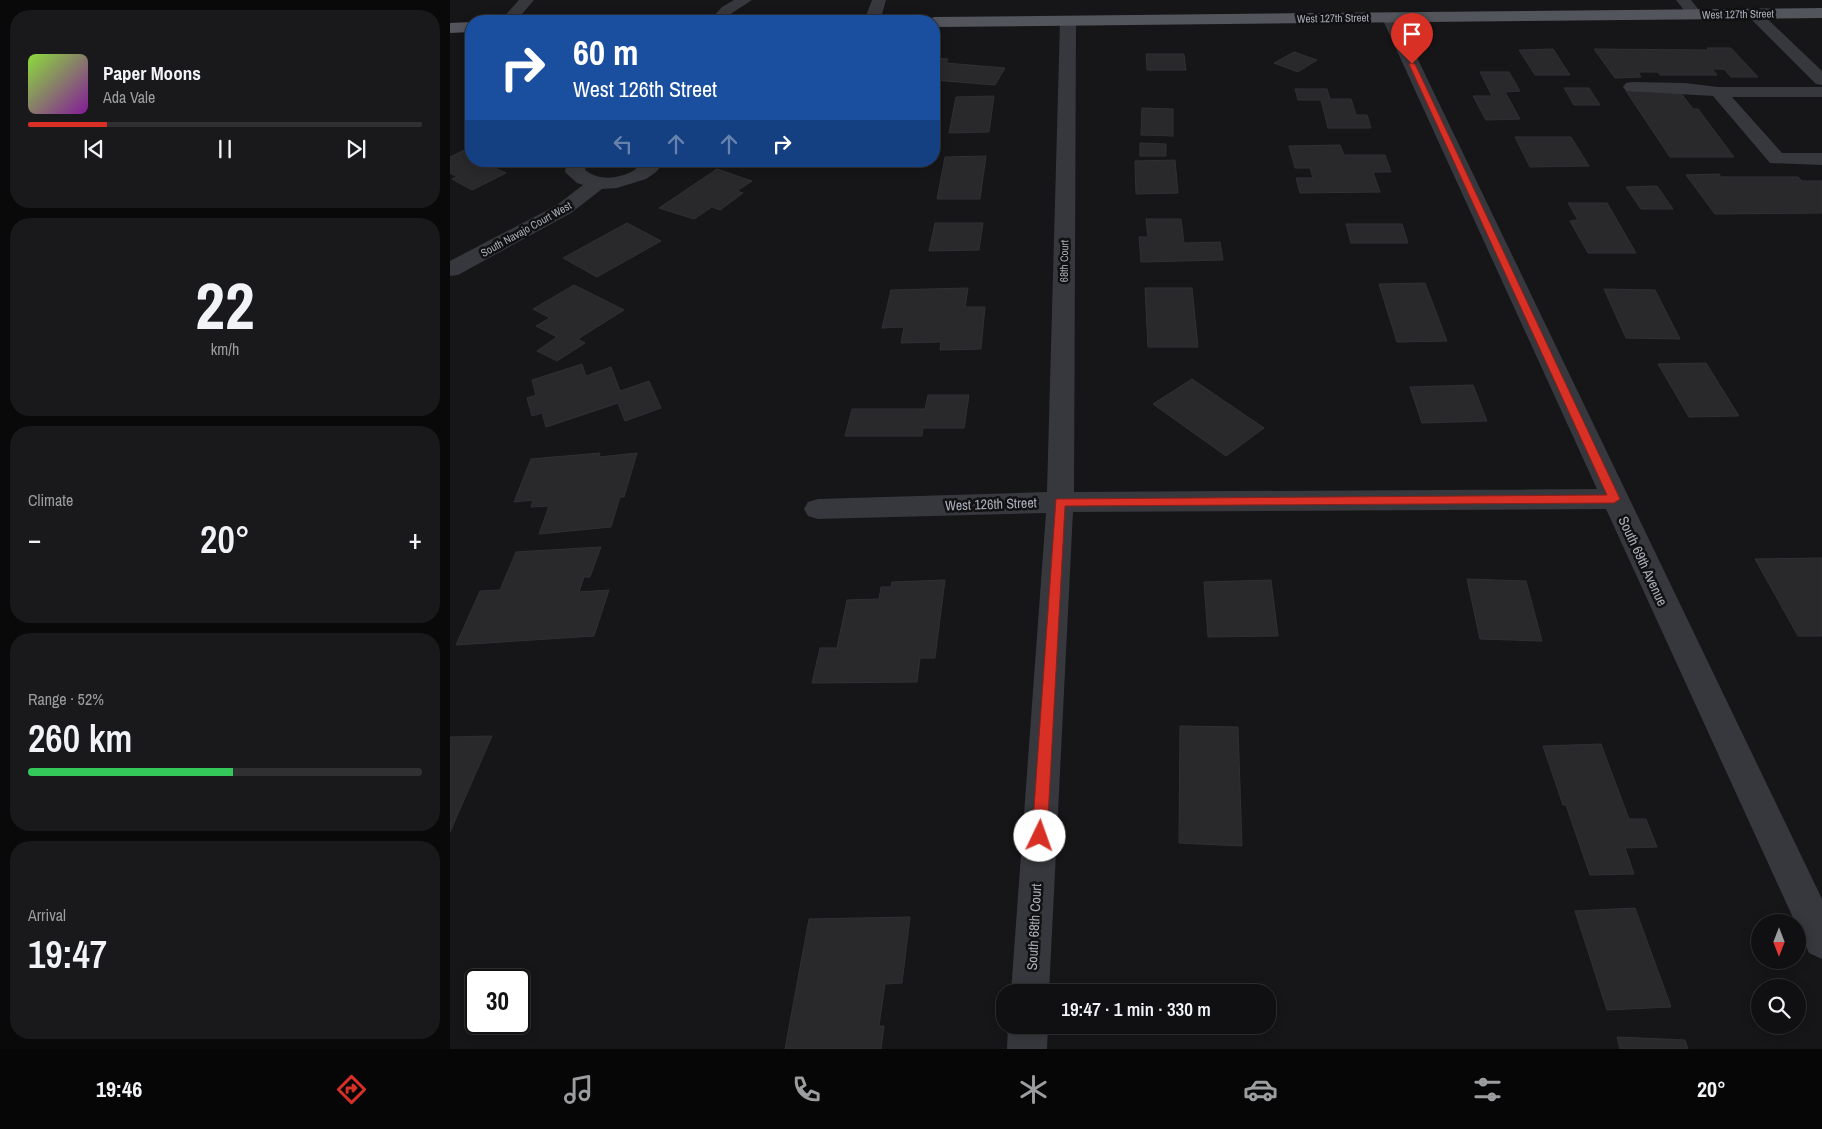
<!DOCTYPE html>
<meta charset="utf-8">
<style>
body{margin:0;font-family:"Archivo Narrow",sans-serif;background:#19191b;color:#f1f3f6;height:100vh;display:flex;flex-direction:column;font-size:19px;white-space:nowrap}
*{box-sizing:border-box;margin:0}
p{font-size:16px;color:#9c9d9f}
.icon{flex:none;width:28px;height:28px;fill:none;stroke:currentColor;stroke-width:2;stroke-linecap:round;stroke-linejoin:round}
.map{position:relative;flex:1;overflow:hidden}
.side{display:flex;flex-direction:column;gap:10px;padding:10px;background:#09090a;width:450px}
.side>*{flex:none}
.guide{position:absolute;left:15px;top:15px;width:475px;height:152px;border-radius:20px;box-shadow:0 2px 12px #0003,0 0 0 1px #303032;background:#1a4fa0;color:#fff;overflow:hidden}
.needle{width:32px;rotate:180deg}
.tools{position:absolute;left:1301px;top:914px;display:grid;gap:10px}
.tools a{display:grid;place-items:center;width:55px;height:55px;border-radius:50%;background:#101012;box-shadow:0 2px 12px #0003,0 0 0 1px #303032;font-size:25px}
.speed{position:absolute;left:15px;top:969px;display:flex;gap:10px;font-size:25px;font-weight:700;text-align:center}
.speed>*{display:grid;place-content:center;width:65px;height:65px;border-radius:50%;background:#101012;box-shadow:0 2px 12px #0003,0 0 0 1px #303032;line-height:1}
.speed .limit{border:2px solid #111;border-radius:8px;background:#fff;color:#111}
.pin{position:absolute;display:grid;place-items:center;width:42px;height:42px;color:#fff;margin:-51px -21px;border-radius:50% 50% 50% 0;rotate:-45deg;box-shadow:0 0 5px #0007}
.pin .icon{rotate:45deg}
.me{position:absolute;width:55px;margin:-28px;rotate:3deg;stroke-linejoin:round;filter:drop-shadow(0 0 4px #0008)}
.turn{display:flex;align-items:center;gap:18px;height:105px;padding:0 25px;font-size:22px}
.turn .icon{width:65px;height:65px;stroke-width:2.5}
.turn b{display:block;font-size:35px;line-height:42px}
.lanes{display:flex;align-items:center;height:48px;padding:0 25px;background:#0003;justify-content:center;gap:25px;direction:ltr}
.lanes .off{opacity:.35}
.big{font-size:38px;font-weight:600;line-height:1.1}
.side .tile{flex:1;display:flex;flex-direction:column;justify-content:center;gap:8px;min-width:0;padding:0 18px;border-radius:20px;background:#19191b}
.side .dial{align-items:center;gap:0}
.dial b{font-size:65px;line-height:1}
.song{display:flex;align-items:center;gap:15px}
.cover{width:60px;height:60px;border-radius:8px;background:linear-gradient(135deg,hsl(90 70% 55%),hsl(290 70% 35%))}
.played{height:5px;border-radius:2px;background:linear-gradient(90deg,#d93025 20%,#303032 20%)}
.keys{display:flex;justify-content:space-around;direction:ltr}
.heat{display:flex;justify-content:space-between;align-items:center;font-size:28px;direction:ltr}
.charge{height:8px;border-radius:4px;background:linear-gradient(90deg,#34c759 52%,#303032 0)}
.trip{position:absolute;left:546px;top:984px;width:280px;height:50px;border-radius:20px;background:#101012;box-shadow:0 2px 12px #0003,0 0 0 1px #303032;font-weight:600;line-height:50px;text-align:center}
.menu{display:flex;height:80px;justify-content:space-around;align-items:center;background:#060607;color:#9c9d9f}
.menu .icon{width:35px;height:35px}
.menu .current{color:#d93025}
.menu b{font-size:22px;color:#f1f3f6}
main{display:flex;flex:1;min-height:0}
.map>svg:first-child{display:block}
.building{fill:#29292c;stroke:#303034}
.lines{fill:none;stroke-linecap:round;stroke-linejoin:round}
.minor{fill:#37383d;fill-rule:evenodd}
.major{fill:#53555c;fill-rule:evenodd}
.route{fill:#d93025;stroke:#8d1f18}
.labels{text-anchor:middle;dominant-baseline:central;stroke-width:5;stroke-linejoin:round;paint-order:stroke}
.far-street-label{font-size:11px;fill:#a8adb8;stroke:#111113}
.street-label{font-size:14px;fill:#a8adb8;stroke:#111113}
</style>
<main>
<section class="side">
<div class="tile">
<div class="song"><i class="cover"></i><div><b>Paper Moons</b><p>Ada Vale</p></div></div>
<div class="played"></div>
<div class="keys"><svg class="icon" aria-label="previous" viewBox="0 0 24 24"><path d="M18 5L8 12l10 7zM5 5v14"/></svg><svg class="icon" aria-label="pause" viewBox="0 0 24 24"><path d="M8 5v14M16 5v14"/></svg><svg class="icon" aria-label="next" viewBox="0 0 24 24"><path d="M6 5l10 7-10 7zM19 5v14"/></svg></div>
</div>
<div class="tile dial"><b>22</b><p>km/h</p></div>
<div class="tile"><p>Climate</p>
<div class="heat"><a>−</a><b class="big">20°</b><a>+</a></div>
</div>
<div class="tile"><p>Range · 52%</p><b class="big">260 km</b><div class="charge"></div></div>
<div class="tile"><p>Arrival</p><b class="big">19:47</b></div>
</section>
<div class="map">
<svg width="1372" height="1049" viewBox="0 0 1372 1049">
<rect width="100%" height="100%" fill="#161618"/>
<g class="building">
<polygon points="1257,48 1281,48 1308,77 1281,77 1274,69 1262,69 1267,75 1210,75 1208,72 1188,72 1191,77 1165,78 1144,49 1259,50"/>
<polygon points="1103,49 1120,75 1085,75 1069,50"/>
<polygon points="844,52 867,60 848,72 824,63"/>
<polygon points="696,54 734,54 736,70 697,70"/>
<polygon points="484,58 498,59 496,63 555,68 545,85 484,80"/>
<polygon points="1030,72 1059,72 1070,91 1055,92 1070,119 1036,120 1023,96 1042,96"/>
<polygon points="1114,88 1139,88 1150,105 1124,105"/>
<polygon points="845,89 877,89 880,99 901,99 906,115 917,115 921,128 878,128 871,100 848,100"/>
<polygon points="1176,91 1230,92 1243,109 1248,109 1284,157 1220,157"/>
<polygon points="544,96 539,132 499,133 506,97"/>
<polygon points="692,108 723,109 723,136 691,135"/>
<polygon points="1065,137 1121,137 1139,166 1080,167"/>
<polygon points="690,143 716,144 716,156 690,156"/>
<polygon points="890,145 894,155 935,155 941,172 923,172 930,192 850,193 846,178 863,178 860,168 845,168 839,146"/>
<polygon points="21,147 21,161 46,161 38,165 56,173 22,190 2,179 7,177 0,173 0,157"/>
<polygon points="536,156 530,199 487,199 495,157"/>
<polygon points="725,160 728,193 686,194 685,161"/>
<polygon points="267,169 302,181 287,191 293,193 270,210 262,207 244,219 209,208"/>
<polygon points="1269,174 1271,177 1348,177 1352,181 1372,181 1372,213 1265,214 1236,175"/>
<polygon points="1207,186 1223,209 1191,209 1176,187"/>
<polygon points="1118,203 1157,203 1186,253 1138,253 1120,221 1128,220"/>
<polygon points="696,219 731,219 734,243 770,242 773,260 691,262 689,237 698,237"/>
<polygon points="177,223 211,241 147,277 113,258"/>
<polygon points="485,223 533,223 529,250 479,251"/>
<polygon points="896,224 952,224 958,243 901,243"/>
<polygon points="975,283 997,341 947,342 929,284"/>
<polygon points="124,285 174,310 128,339 135,343 107,361 87,351 107,337 86,326 100,318 83,309"/>
<polygon points="518,288 515,307 535,307 531,349 490,350 491,342 451,343 454,327 432,328 441,290"/>
<polygon points="695,288 742,288 748,347 698,347"/>
<polygon points="1154,289 1205,290 1230,339 1176,338"/>
<polygon points="1256,363 1289,416 1239,417 1208,364"/>
<polygon points="132,364 136,376 161,367 170,391 199,381 211,408 175,421 168,403 96,427 92,413 82,416 77,398 86,395 82,380"/>
<polygon points="742,379 814,428 776,456 703,404"/>
<polygon points="1023,385 1037,421 972,423 960,387"/>
<polygon points="478,395 519,395 514,428 473,428 472,436 395,436 402,409 475,409"/>
<polygon points="150,453 149,457 187,453 174,497 170,497 161,527 89,534 99,506 81,507 83,500 64,502 81,459"/>
<polygon points="151,547 140,577 134,577 129,592 159,590 144,636 6,645 30,591 50,590 66,552"/>
<polygon points="1372,558 1372,636 1348,636 1305,559"/>
<polygon points="1017,579 1076,581 1092,641 1030,639"/>
<polygon points="495,580 485,658 470,658 467,682 362,683 370,648 387,648 397,600 429,599 431,587 441,587 442,582"/>
<polygon points="821,580 828,636 758,637 754,582"/>
<polygon points="730,726 788,727 792,846 729,843"/>
<polygon points="42,736 0,832 0,737"/>
<polygon points="1151,744 1179,819 1196,819 1207,847 1175,848 1184,874 1140,875 1116,805 1113,805 1093,746"/>
<polygon points="1185,908 1221,1007 1157,1010 1125,911"/>
<polygon points="460,917 452,983 435,984 429,1026 434,1026 431,1049 335,1049 359,919"/>
<polygon points="1167,1037 1235,1040 1238,1049 1170,1049"/>
</g>
<g class="lines">
<g class="minor">
<polygon points="69,0 84,0 66,21 50,21"/>
<polygon points="284,0 302,0 282,13 275,21 259,21 272,7"/>
<polygon points="422,0 436,0 430,21 414,21"/>
<polygon points="1226,0 1241,0 1253,15 1250,18 1240,18"/>
<polygon points="1304,9 1309,11 1372,71 1372,85 1366,84 1296,14 1299,11"/>
<polygon points="940,13 945,15 948,18 1372,899 1372,959 1359,953 1348,929 1348,922 1345,922 1156,509 623,512 599,992 561,992 596,513 368,519 358,516 354,509 358,502 368,499 597,492 610,21 613,18 623,18 626,21 624,492 1147,489 932,18 935,15"/>
<polygon points="1182,82 1235,83 1268,87 1372,87 1372,97 1282,97 1332,153 1372,153 1372,165 1320,163 1263,96 1176,91 1173,87 1176,83"/>
<path d="M119 161H138L135 170C149 181 168 179 183 171 187 168 191 163 195 161 200 159 210 161 215 161L206 172 196 179 167 188 152 189 121 213 8 275 0 276V261L107 205 133 185 127 183 115 172 116 166Z"/>
<polygon points="558,1025 598,1025 597,1049 557,1049"/>
</g>
<g class="major">
<polygon points="1372,8 1372,18 484,27 484,21 477,21 484,17"/>
<polygon points="21,22 21,32 0,33 0,23"/>
</g>
</g>
<polygon class="route" points="960,63 965,64 1170,499 1164,503 615,506 597,836 595,840 590,843 585,840 582,836 606,499 1157,495 959,64"/>
<g class="labels">
<g class="far-street-label">
<text transform="translate(1288 14) rotate(-1)">West 127th Street</text>
<text transform="translate(883 18) rotate(-1)">West 127th Street</text>
<text transform="translate(76 229) rotate(-29)">South Navajo Court West</text>
<text transform="translate(614 261) rotate(-89)">68th Court</text>
</g>
<g class="street-label">
<text transform="translate(541 504) rotate(-2)">West 126th Street</text>
<text transform="translate(1193 561) rotate(65)">South 69th Avenue</text>
<text transform="translate(584 927) rotate(-87)">South 68th Court</text>
</g>
</g>
</svg>
<div class="tools">
<a><svg class="needle" viewBox="-14 -14 28 28"><path d="M0-13l5 13h-10z" fill="#e53935"/><path d="M0 13l5-13h-10z" fill="#9c9d9f"/></svg></a>
<a><svg class="icon" aria-label="search" viewBox="0 0 24 24"><circle cx="10" cy="10" r="6"/><path d="M15 15l6 6"/></svg></a>
</div>
<div class="speed"><div class="limit">30</div></div>
<div class="pin" style="left:962px;top:64px;background:#d93025"><svg class="icon" aria-label="arrive" viewBox="0 0 24 24"><path d="M6 21V4h12l-3 4 3 4H6"/></svg></div>
<svg class="me" style="left:590px;top:836px" viewBox="-20 -20 40 40"><circle r="19" fill="#fff"/><path d="M0-13L10 11 0 6-10 11z" fill="#d93025"/></svg>
<div class="trip">19:47 · 1 min · 330 m</div>
<div class="guide">
<div class="turn"><svg class="icon" aria-label="right" viewBox="0 0 24 24"><path d="M7 20v-9h11M14 6l5 5-5 5"/></svg><div><b>60 m</b>West 126th Street</div></div>
<div class="lanes"><svg class="icon off" aria-label="left" viewBox="0 0 24 24"><path d="M17 20v-9H6M10 6l-5 5 5 5"/></svg><svg class="icon off" aria-label="ahead" viewBox="0 0 24 24"><path d="M12 20V5M6 11l6-6 6 6"/></svg><svg class="icon off" aria-label="ahead" viewBox="0 0 24 24"><path d="M12 20V5M6 11l6-6 6 6"/></svg><svg class="icon" aria-label="right" viewBox="0 0 24 24"><path d="M7 20v-9h11M14 6l5 5-5 5"/></svg></div>
</div>
</div>
</main>
<nav class="menu">
<b>19:46</b>
<svg class="icon current" aria-label="directions" viewBox="0 0 24 24"><path d="M12 3l9 9-9 9-9-9zM9 14v-3h6M13 9l2 2-2 2"/></svg>
<svg class="icon" aria-label="music" viewBox="0 0 24 24"><path d="M9 18V5l10-2v13"/><circle cx="6" cy="18" r="3"/><circle cx="16" cy="16" r="3"/></svg>
<svg class="icon" aria-label="phone" viewBox="0 0 24 24"><path d="M5 4h4l2 5-3 2q2 4 5 5l2-3 5 2v4C11 20 4 13 5 4z"/></svg>
<svg class="icon" aria-label="climate" viewBox="0 0 24 24"><path d="M12 3v18M4 7l16 10M4 17L20 7"/></svg>
<svg class="icon" aria-label="car" viewBox="0 0 24 24"><path d="M5 17H2v-5l4-1 3-4h7l3 4 3 1v5h-3M9 17h6M6 11h13"/><circle cx="7" cy="17" r="2"/><circle cx="17" cy="17" r="2"/></svg>
<svg class="icon" aria-label="filters" viewBox="0 0 24 24"><path d="M4 7h16M4 17h16"/><circle cx="9" cy="7" r="2"/><circle cx="15" cy="17" r="2"/></svg>
<b>20°</b>
</nav>
